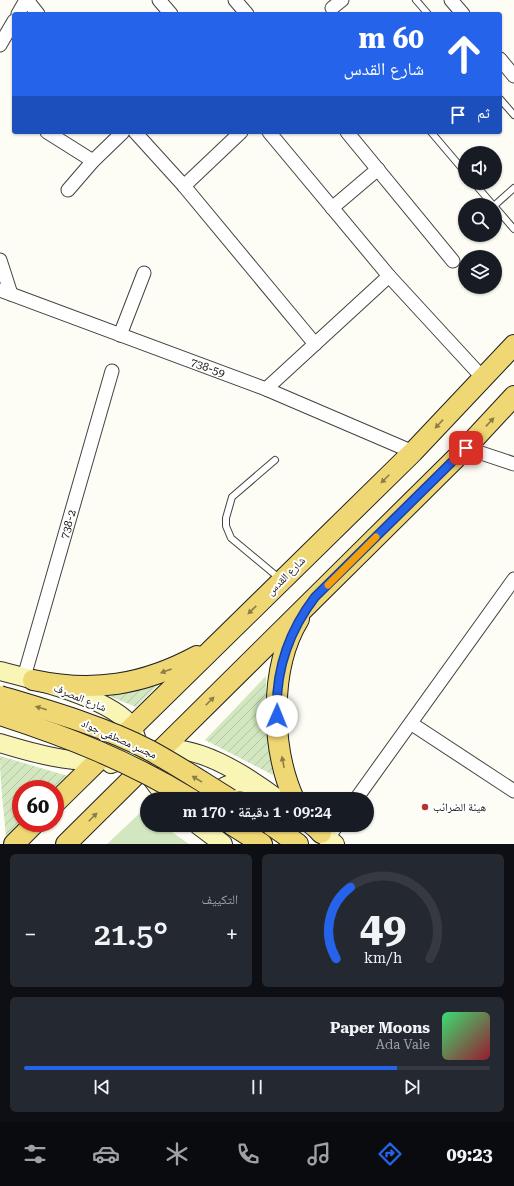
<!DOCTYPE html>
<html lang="ar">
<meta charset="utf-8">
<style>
body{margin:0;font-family:"Roboto Serif","Noto Naskh Arabic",serif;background:#242831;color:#f1f3f6;direction:rtl;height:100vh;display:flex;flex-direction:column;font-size:15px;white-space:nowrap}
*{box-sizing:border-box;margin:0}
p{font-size:13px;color:#9ea1a6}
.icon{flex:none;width:22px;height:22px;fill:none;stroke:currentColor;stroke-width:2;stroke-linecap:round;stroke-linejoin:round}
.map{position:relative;height:844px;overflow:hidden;direction:ltr}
.side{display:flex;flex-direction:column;gap:10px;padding:10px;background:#0d0f14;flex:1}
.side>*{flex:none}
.top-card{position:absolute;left:12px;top:12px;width:490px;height:122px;border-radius:4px;box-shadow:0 1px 3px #0004;direction:rtl;background:#2563eb;color:#fff;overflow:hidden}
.controls{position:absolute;left:458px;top:146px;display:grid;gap:8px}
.controls a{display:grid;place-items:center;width:44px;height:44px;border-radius:50%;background:#171b24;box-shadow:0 1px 3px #0004;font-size:20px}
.speed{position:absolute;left:12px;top:780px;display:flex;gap:8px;font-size:20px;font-weight:700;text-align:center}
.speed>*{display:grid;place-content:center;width:52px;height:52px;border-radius:50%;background:#171b24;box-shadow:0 1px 3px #0004;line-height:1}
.speed .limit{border:6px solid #d22;background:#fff;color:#111}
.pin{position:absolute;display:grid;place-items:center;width:34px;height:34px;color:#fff;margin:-17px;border-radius:8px;box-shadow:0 2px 6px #0006}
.me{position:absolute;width:44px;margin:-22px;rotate:1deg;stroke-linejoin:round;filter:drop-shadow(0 0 3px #0008)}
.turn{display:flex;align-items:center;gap:14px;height:84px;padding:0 12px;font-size:18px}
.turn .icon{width:52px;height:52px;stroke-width:2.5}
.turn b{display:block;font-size:28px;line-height:34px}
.then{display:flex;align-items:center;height:38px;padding:0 12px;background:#0003;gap:8px;font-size:15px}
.big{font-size:30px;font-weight:600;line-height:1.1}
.side .tile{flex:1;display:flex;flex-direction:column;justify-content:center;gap:6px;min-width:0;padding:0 14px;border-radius:6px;background:#242831}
.side .dial{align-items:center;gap:0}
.dial svg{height:104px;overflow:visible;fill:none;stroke:#363941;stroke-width:7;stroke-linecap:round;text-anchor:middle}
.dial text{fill:#f1f3f6;stroke:none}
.song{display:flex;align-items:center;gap:12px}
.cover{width:48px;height:48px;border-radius:6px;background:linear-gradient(135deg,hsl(140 70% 55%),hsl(350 70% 35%))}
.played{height:4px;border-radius:2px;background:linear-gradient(90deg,#2563eb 80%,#363941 80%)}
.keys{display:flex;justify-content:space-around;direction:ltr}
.heat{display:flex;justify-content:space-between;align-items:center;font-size:22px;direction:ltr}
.side .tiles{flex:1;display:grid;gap:10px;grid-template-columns:1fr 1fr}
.tile:last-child{grid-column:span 2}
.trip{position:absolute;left:140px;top:792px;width:234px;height:40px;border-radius:20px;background:#171b24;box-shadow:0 1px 3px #0004;font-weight:600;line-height:40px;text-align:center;direction:rtl}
.dock{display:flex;height:64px;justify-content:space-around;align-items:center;background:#090b0e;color:#9ea1a6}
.dock .icon{width:28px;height:28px}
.dock .on{color:#2563eb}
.dock b{font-size:18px;color:#f1f3f6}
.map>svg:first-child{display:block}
.grass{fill:#d2e7bf}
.garden{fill:url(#garden-furrows)}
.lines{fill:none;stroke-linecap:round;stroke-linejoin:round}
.lane-casing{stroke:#434343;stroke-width:8}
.street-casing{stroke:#434343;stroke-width:15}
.secondary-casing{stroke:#323232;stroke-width:20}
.primary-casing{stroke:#212121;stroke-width:22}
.lane{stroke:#fff;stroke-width:6}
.street{stroke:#fff;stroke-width:13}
.secondary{stroke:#f9f5b4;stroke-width:18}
.primary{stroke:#efd774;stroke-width:20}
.primary-bridge-casing{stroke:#212121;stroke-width:22;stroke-linecap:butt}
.primary-bridge{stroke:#efd774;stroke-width:20}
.oneway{fill:#8b7d47}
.route-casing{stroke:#184099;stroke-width:10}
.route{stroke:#2563eb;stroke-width:7}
.slow{stroke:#f59e0b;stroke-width:7}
.poi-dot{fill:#b83131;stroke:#fff;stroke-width:1.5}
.labels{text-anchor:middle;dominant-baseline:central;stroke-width:4;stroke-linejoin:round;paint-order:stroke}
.street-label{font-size:11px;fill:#101010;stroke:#fff}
.poi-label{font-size:11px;fill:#101010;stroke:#fff;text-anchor:start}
</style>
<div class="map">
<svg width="514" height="844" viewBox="0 0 514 844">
<defs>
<pattern id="garden-furrows" width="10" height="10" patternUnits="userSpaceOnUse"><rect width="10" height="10" fill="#d2e7bf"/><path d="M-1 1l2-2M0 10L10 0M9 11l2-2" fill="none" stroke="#b3c5a3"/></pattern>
</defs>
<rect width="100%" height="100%" fill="#fefdf5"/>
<polygon class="grass" points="142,811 147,815 147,825 162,825 189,844 107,844"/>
<g class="garden">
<polygon points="266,676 267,728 273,775 205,740"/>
<polygon points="159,684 136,707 109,696"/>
<path d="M0 756 68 776 55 789H21V823L6 838C4 810 0 784 0 756Z"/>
</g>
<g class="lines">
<defs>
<g id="lane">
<polyline points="416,0 428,14"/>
<polyline points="500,99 514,115"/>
<polyline points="431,132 465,172"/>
<polyline points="474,183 493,205"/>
<polyline points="495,205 514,188"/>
<polyline points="495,207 514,229"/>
<polyline points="275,460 232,497 226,518 226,526 231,538 279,578"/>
</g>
<g id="street">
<polyline points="27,0 38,14"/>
<polyline points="159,0 171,14"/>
<polyline points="235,0 247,14"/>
<polyline points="451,0 463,14"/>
<polyline points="332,8 342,0"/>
<polyline points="18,14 26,0"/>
<polyline points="0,45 14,21"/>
<polyline points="500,59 514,76"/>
<polyline points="47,132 93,161"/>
<polyline points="135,132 184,186 315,344"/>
<polyline points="269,132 389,276 482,377"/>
<polyline points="347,132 453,261"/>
<polyline points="184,186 241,132"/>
<polyline points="68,190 93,161 123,132"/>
<polyline points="332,208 378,169"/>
<polyline points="0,260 11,294"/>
<path id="s1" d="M0 290 266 389 413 452"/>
<polyline points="120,335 144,273"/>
<polyline points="266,389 389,276"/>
<polyline points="466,448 514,464"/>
<path id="s2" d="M24 677 112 371"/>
<polyline points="412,724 514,791"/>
<polyline points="356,799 514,579"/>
<polyline points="328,838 337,825"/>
</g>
<g id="secondary">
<path d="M0 671C35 680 102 696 128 722 133 727 135 734 137 741"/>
<path d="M0 743C30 752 77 766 107 759"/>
<path d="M111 764C129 758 149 750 168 749 204 748 250 778 278 799"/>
<polyline points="149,775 167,799"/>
<path d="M212 799C221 784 239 778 255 786"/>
<polyline points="198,825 223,844"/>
<polyline points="311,825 335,844"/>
</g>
<g id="primary">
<path d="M33 680C93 693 143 685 197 656"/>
<path d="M294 799C271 748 269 668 299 619"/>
<polyline points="55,803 413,452 514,345"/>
<polyline points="232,825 262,844"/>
<polyline points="271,825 298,844"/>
<polyline points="314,825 321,833"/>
<polyline points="14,844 35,823"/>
<polyline points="66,844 462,452 514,396"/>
</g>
</defs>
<use href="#lane" class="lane-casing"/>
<use href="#street" class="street-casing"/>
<use href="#secondary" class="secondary-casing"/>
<use href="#primary" class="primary-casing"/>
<use href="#lane" class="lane"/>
<use href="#street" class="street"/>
<use href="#secondary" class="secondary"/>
<use href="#primary" class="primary"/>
<defs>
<g id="primary-bridge">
<path d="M0 696C50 711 103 726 149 750 177 765 204 783 230 799"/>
<path d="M0 715C68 737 129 761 191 799"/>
</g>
</defs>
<use href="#primary-bridge" class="primary-bridge-casing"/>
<use href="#primary-bridge" class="primary-bridge"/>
</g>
<defs><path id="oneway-solid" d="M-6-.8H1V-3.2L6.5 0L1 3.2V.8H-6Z"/></defs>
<g class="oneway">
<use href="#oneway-solid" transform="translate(490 422) rotate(-47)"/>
<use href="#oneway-solid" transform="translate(439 424) rotate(133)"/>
<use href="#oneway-solid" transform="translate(385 479) rotate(135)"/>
<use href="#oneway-solid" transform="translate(252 610) rotate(136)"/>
<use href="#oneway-solid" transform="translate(166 671) rotate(160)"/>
<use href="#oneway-solid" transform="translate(210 701) rotate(-45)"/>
<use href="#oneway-solid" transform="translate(41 708) rotate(-164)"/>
<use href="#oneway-solid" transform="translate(283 762) rotate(-101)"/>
<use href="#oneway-solid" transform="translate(197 779) rotate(-149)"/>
<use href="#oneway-solid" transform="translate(93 817) rotate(-45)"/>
</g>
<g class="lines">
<defs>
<path id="route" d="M277 716C275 672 289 631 315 597L466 448"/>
</defs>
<use href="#route" class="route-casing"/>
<use href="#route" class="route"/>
<polyline class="slow" points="328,585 376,537"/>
</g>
<circle class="poi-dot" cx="425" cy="807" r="4"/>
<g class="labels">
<g class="street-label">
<text stroke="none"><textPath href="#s1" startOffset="222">738-59</textPath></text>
<text stroke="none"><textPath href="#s2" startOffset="159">738-2</textPath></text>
<text transform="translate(286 576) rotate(-45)">شارع القدس</text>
<text transform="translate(80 698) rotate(22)">شارع المصرف</text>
<text transform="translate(119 739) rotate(24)">مجسر مصطفى جواد</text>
</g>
<g class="poi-label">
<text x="433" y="807">هيئة الضرائب</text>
</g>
</g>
</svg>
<div class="controls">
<a><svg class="icon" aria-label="sound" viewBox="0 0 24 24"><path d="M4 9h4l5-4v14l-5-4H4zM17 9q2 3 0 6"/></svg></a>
<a><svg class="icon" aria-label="search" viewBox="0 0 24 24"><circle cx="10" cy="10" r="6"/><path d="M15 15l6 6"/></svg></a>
<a><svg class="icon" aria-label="layers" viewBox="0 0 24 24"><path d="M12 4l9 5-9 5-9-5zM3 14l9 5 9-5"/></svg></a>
</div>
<div class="speed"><div class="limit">60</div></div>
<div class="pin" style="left:466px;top:448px;background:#d93025"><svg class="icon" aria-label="arrive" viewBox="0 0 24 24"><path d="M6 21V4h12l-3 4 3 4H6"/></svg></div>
<svg class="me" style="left:277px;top:716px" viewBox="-20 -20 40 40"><circle r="19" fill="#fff"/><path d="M0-13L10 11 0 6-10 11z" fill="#2563eb"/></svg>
<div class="trip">09:24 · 1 دقيقة · 170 m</div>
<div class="top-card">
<div class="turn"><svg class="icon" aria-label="ahead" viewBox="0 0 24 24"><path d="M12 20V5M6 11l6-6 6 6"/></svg><div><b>60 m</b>شارع القدس</div></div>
<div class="then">ثم<svg class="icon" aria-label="arrive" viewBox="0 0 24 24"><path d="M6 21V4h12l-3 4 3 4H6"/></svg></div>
</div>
</div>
<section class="side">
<div class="tiles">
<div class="tile dial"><svg viewBox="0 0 100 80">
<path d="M14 69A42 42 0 1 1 86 69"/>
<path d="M14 69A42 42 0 0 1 25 14" stroke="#2563eb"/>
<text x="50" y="56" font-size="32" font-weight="700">49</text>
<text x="50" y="72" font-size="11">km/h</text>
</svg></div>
<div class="tile"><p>التكييف</p>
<div class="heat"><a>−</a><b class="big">21.5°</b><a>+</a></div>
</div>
<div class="tile">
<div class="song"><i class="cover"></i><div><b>Paper Moons</b><p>Ada Vale</p></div></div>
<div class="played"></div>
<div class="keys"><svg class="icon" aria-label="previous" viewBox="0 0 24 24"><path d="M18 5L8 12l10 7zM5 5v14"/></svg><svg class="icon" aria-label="pause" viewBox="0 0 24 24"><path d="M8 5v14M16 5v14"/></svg><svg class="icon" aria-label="next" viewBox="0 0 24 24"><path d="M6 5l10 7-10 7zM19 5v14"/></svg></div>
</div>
</div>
</section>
<nav class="dock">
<b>09:23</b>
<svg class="icon on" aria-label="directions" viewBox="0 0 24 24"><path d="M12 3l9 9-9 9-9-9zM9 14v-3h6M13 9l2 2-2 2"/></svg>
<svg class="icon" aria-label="music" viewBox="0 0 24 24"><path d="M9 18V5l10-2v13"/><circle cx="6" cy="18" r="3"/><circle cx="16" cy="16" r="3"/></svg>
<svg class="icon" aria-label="phone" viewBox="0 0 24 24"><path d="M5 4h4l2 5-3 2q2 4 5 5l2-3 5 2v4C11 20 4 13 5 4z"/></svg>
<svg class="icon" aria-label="climate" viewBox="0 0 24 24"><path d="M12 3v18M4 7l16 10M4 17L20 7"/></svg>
<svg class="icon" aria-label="car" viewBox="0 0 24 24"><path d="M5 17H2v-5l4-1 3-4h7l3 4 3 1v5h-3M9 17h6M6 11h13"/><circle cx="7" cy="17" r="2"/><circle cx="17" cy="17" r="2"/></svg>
<svg class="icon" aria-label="filters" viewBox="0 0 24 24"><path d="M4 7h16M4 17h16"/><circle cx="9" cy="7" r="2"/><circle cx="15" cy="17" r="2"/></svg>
</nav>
